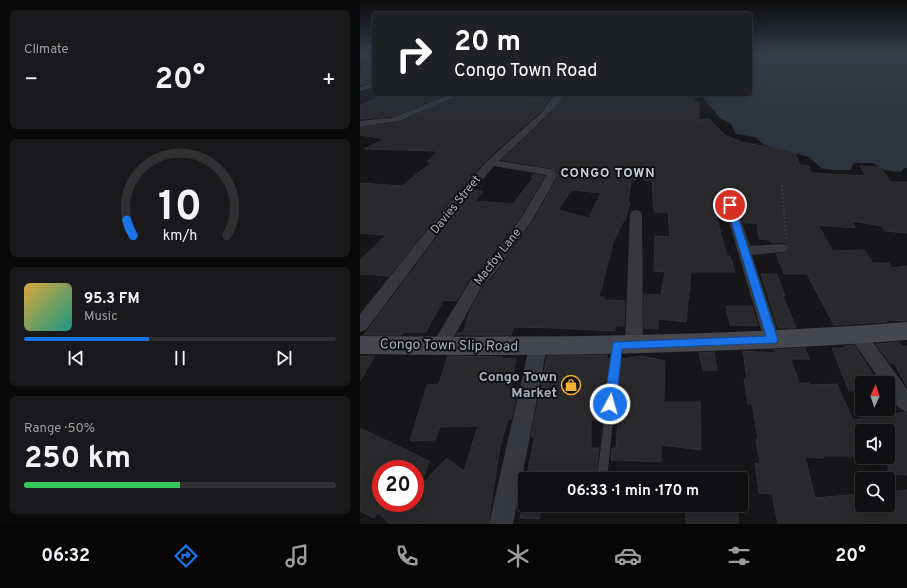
<!DOCTYPE html>
<meta charset="utf-8">
<style>
body{margin:0;font-family:Overpass,sans-serif;background:#19191b;color:#f1f3f6;height:100vh;display:flex;flex-direction:column;font-size:15px;white-space:nowrap}
*{box-sizing:border-box;margin:0}
p{font-size:13px;color:#9c9d9f}
.icon{flex:none;width:22px;height:22px;fill:none;stroke:currentColor;stroke-width:2;stroke-linecap:round;stroke-linejoin:round}
.map{position:relative;flex:1;overflow:hidden}
.details{display:flex;flex-direction:column;gap:10px;padding:10px;background:#09090a;width:360px}
.details>*{flex:none}
.guide{position:absolute;left:12px;top:12px;width:380px;height:84px;border-radius:4px;box-shadow:0 4px 16px #0002,0 0 0 1px #303032;background:#202124;color:#fff;overflow:hidden}
.needle{width:26px;rotate:3deg}
.controls{position:absolute;left:495px;top:376px;display:grid;gap:8px}
.controls a{display:grid;place-items:center;width:40px;height:40px;border-radius:4px;background:#101012;box-shadow:0 4px 16px #0002,0 0 0 1px #303032;font-size:20px}
.speed{position:absolute;left:12px;top:460px;display:flex;gap:8px;font-size:20px;font-weight:700;text-align:center}
.speed>*{display:grid;place-content:center;width:52px;height:52px;border-radius:50%;background:#101012;box-shadow:0 4px 16px #0002,0 0 0 1px #303032;line-height:1}
.speed .limit{border:6px solid #d22;background:#fff;color:#111}
.pin{position:absolute;display:grid;place-items:center;width:34px;height:34px;color:#fff;margin:-17px;border:2px solid #fff;border-radius:50%;box-shadow:0 1px 4px #0007}
.me{position:absolute;width:44px;margin:-22px;rotate:6deg;stroke-linejoin:round;filter:drop-shadow(0 0 3px #0008)}
.turn{display:flex;align-items:center;gap:14px;height:84px;padding:0 16px;font-size:18px}
.turn .icon{width:52px;height:52px;stroke-width:2.5}
.turn b{display:block;font-size:28px;line-height:34px}
.big{font-size:30px;font-weight:700;line-height:1.1}
.details .tile{flex:1;display:flex;flex-direction:column;justify-content:center;gap:6px;min-width:0;padding:0 14px;border-radius:6px;background:#19191b}
.details .dial{align-items:center;gap:0}
.dial svg{height:104px;overflow:visible;fill:none;stroke:#303032;stroke-width:7;stroke-linecap:round;text-anchor:middle}
.dial text{fill:#f1f3f6;stroke:none}
.song{display:flex;align-items:center;gap:12px}
.cover{width:48px;height:48px;border-radius:6px;background:linear-gradient(135deg,hsl(40 70% 55%),hsl(170 70% 35%))}
.played{height:4px;border-radius:2px;background:linear-gradient(90deg,#1a73e8 40%,#303032 40%)}
.keys{display:flex;justify-content:space-around;direction:ltr}
.heat{display:flex;justify-content:space-between;align-items:center;font-size:22px;direction:ltr}
.charge{height:6px;border-radius:3px;background:linear-gradient(90deg,#34c759 50%,#303032 0)}
.trip{position:absolute;left:158px;top:472px;width:230px;height:40px;border-radius:4px;background:#101012;box-shadow:0 4px 16px #0002,0 0 0 1px #303032;font-weight:700;line-height:40px;text-align:center}
.tabs{display:flex;height:64px;justify-content:space-around;align-items:center;background:#060607;color:#9c9d9f}
.tabs .icon{width:28px;height:28px}
.tabs .selected{color:#1a73e8}
.tabs b{font-size:18px;color:#f1f3f6}
main{display:flex;flex:1;min-height:0}
.map>svg:first-child{display:block}
.water{fill:#2c353c}
.building{fill:#29292c;stroke:#303034;fill-rule:evenodd}
.lines{fill:none;stroke-linecap:round;stroke-linejoin:round}
.path-far1{stroke:#3d3f44;stroke-width:1.5;stroke-dasharray:1 1.5;stroke-linecap:butt}
.path{stroke:#3d3f44;stroke-width:2;stroke-dasharray:1.5 2.5;stroke-linecap:butt}
.lane{fill:#37383d;fill-rule:evenodd}
.street{fill:#37383d;fill-rule:evenodd}
.secondary{fill:#45474d;fill-rule:evenodd}
.route{fill:#1a73e8;stroke:#114b97}
.labels{text-anchor:middle;dominant-baseline:central;stroke-width:4;stroke-linejoin:round;paint-order:stroke}
.street-label{font-size:12px;fill:#a8adb8;stroke:#111113}
.far-district-label{font-size:13px;font-weight:bold;letter-spacing:1px;fill:#c9ccd4;stroke:#111113}
.near-street-label{font-size:14px;fill:#a8adb8;stroke:#111113}
.near-poi-label{font-size:14px;font-weight:bold;fill:#a8adb8;stroke:#111113;text-anchor:end}
</style>
<main>
<section class="details">
<div class="tile"><p>Climate</p>
<div class="heat"><a>−</a><b class="big">20°</b><a>+</a></div>
</div>
<div class="tile dial"><svg viewBox="0 0 100 80">
<path d="M14 69A42 42 0 1 1 86 69"/>
<path d="M14 69A42 42 0 0 1 9 57" stroke="#1a73e8"/>
<text x="50" y="56" font-size="32" font-weight="700">10</text>
<text x="50" y="72" font-size="11">km/h</text>
</svg></div>
<div class="tile">
<div class="song"><i class="cover"></i><div><b>95.3 FM</b><p>Music</p></div></div>
<div class="played"></div>
<div class="keys"><svg class="icon" aria-label="previous" viewBox="0 0 24 24"><path d="M18 5L8 12l10 7zM5 5v14"/></svg><svg class="icon" aria-label="pause" viewBox="0 0 24 24"><path d="M8 5v14M16 5v14"/></svg><svg class="icon" aria-label="next" viewBox="0 0 24 24"><path d="M6 5l10 7-10 7zM19 5v14"/></svg></div>
</div>
<div class="tile"><p>Range · 50%</p><b class="big">250 km</b><div class="charge"></div></div>
</section>
<div class="map">
<svg width="547" height="524" viewBox="0 0 547 524">
<rect width="100%" height="100%" fill="#161618"/>
<polygon class="water" points="390,53 547,53 547,168 544,168 541,172 524,170 513,163 494,163 491,170 470,170 461,168 449,157 404,145 395,137 376,134 371,124 360,118 340,94 390,94"/>
<g class="building">
<polygon points="11,53 14,53 14,82 0,85 0,75"/>
<polygon points="27,94 86,94 35,116 0,119 0,105"/>
<polygon points="102,94 195,94 189,99 181,111 126,160 79,213 29,276 0,274 0,260 26,235 0,233 0,183 42,186 72,162 67,162 78,151 4,149 25,139 0,135 0,128 41,122"/>
<path d="M207 94H330V96H334V102H339V120L349 119 365 135 381 142 434 152 440 165 449 166 451 173 506 176 500 166 520 167 531 182H547V233L525 231 522 226 492 221 495 228 458 225 473 251 504 250 513 263H529L532 268 547 266V321L526 320 527 322 474 325 447 274H424L416 254 428 252 430 249 428 244 422 242 412 243 410 240 399 239 397 223H384L377 204 374 201 370 200 365 201 363 207 354 208 367 256H370L375 272H331L326 322 298 319V329L284 328V294L301 295 305 272 294 271 295 236 310 237 308 212H294L292 181 284 180 282 159 276 180H271L268 203H270L265 221 264 220 252 244H253L239 297H244V300L265 301 264 326H255V331L195 328 154 327 151 335H97V333H103L109 313 122 289 138 271 174 220 198 177 197 171 190 168 142 160 183 121ZM212 190 241 193 229 218 198 210Z"/>
<polygon points="173,174 185,176 160,217 126,263 109,280 96,301 83,300 66,332 44,332 42,335 3,335 7,331 89,221 115,190 123,191 115,201 153,204 174,177 171,177"/>
<polygon points="401,274 417,274 425,296 423,296 436,328 418,328"/>
<polygon points="366,306 392,306 398,326 370,325"/>
<polygon points="539,342 542,347 547,346 547,386 534,363 530,363 516,344"/>
<polygon points="494,345 518,383 502,383 502,391 489,391 472,348 485,348 484,346"/>
<polygon points="445,348 449,359 431,359 439,383 449,383 450,385 477,384 493,420 544,412 547,413 547,475 528,474 528,431 502,431 502,456 463,456 464,458 445,457 455,498 502,494 502,505 528,505 528,492 547,490 547,524 418,524 412,494 399,493 395,463 400,464 396,439 398,439 392,404 388,404 384,379 387,379 383,351 416,353 414,350"/>
<polygon points="354,352 357,370 343,371 339,353"/>
<polygon points="247,355 247,359 250,359 243,420 231,420 231,448 239,448 236,479 191,477 190,479 166,479 175,437 171,437 187,356"/>
<polygon points="0,356 15,356 0,381"/>
<path d="M88 356 143 357 142 359 156 358 151 388H158L151 419H148L140 447 128 524H30L18 513 14 518 0 511V428L69 461 61 485 87 458 104 471 118 426 80 427 75 440 50 441 67 385 79 384ZM21 469H55V503H21Z"/>
<polygon points="282,356 305,361 304,402 340,402 341,450 301,445 301,462 251,460 252,448 256,448 258,420 255,420 261,359"/>
<polygon points="163,505 182,505 179,519 160,518"/>
<polygon points="325,505 377,505 379,524 326,524"/>
</g>
<g class="lines">
<polyline class="path-far1" points="153,94 163,98 181,101"/>
<polyline class="path" points="422,185 426,238"/>
<polygon class="lane" points="257,342 260,343 261,345 247,479 237,479 253,345 254,343"/>
<g class="street">
<polygon points="14,83 14,87 0,91 0,87"/>
<polygon points="90,94 101,94 40,121 0,127 0,121 35,117"/>
<path d="M197 94H206C186 118 163 139 139 161L190 169 196 172 197 176 173 219 137 270 121 288 86 351 80 353 74 351 71 346 110 281 127 264 161 218 187 175 134 166 88 220 6 330 0 332V314L80 214 127 161 182 112 190 100Z"/>
<polygon points="370,201 374,202 376,205 390,246 422,244 427,245 429,248 427,251 422,252 392,255 420,340 418,345 412,347 406,345 404,340 364,205 366,202"/>
<polygon points="276,210 280,211 282,214 283,344 280,349 274,351 268,349 265,344 270,214 272,211"/>
<path d="M498 329 504 330 547 389V412C535 408 528 395 528 383H522L492 340 490 335 492 330Z"/>
<polygon points="178,340 184,342 187,347 153,524 129,524 169,347 172,342"/>
</g>
<path class="secondary" d="M547 322V340C365 354 183 357 0 354V336C183 338 365 336 547 322Z"/>
</g>
<linearGradient id="sky" x2="0" y2="1"><stop stop-color="#0c0c0d"/><stop offset="0.42" stop-color="#363c48"/><stop offset="1" stop-color="#363c48" stop-opacity="0"/></linearGradient>
<rect width="547" height="127" fill="url(#sky)"/>
<polygon class="route" points="370,203 374,205 418,340 416,343 262,349 256,404 255,408 250,410 246,408 244,404 253,342 406,336 366,205"/>
<defs>
<symbol id="shop-ring" viewBox="-11 -11 22 22"><circle r="9.5" fill="#111113" stroke="#f2b134" stroke-width="1.5"/><path d="M-5-2.5h2.3a2.7 3.5 0 0 1 5.4 0H5L5.5 6h-11ZM-1.5-2.5h3a1.5 2.3 0 0 0-3 0Z" fill="#f2b134"/></symbol>
</defs>
<g fill-rule="evenodd">
<use href="#shop-ring" x="200" y="374" width="22" height="22"/>
</g>
<g class="labels">
<g class="street-label">
<text transform="translate(96 205) rotate(-51)">Davies Street</text>
<text transform="translate(138 257) rotate(-52)">Macfoy Lane</text>
</g>
<g class="far-district-label">
<text x="248" y="174">CONGO TOWN</text>
</g>
<g class="near-street-label">
<text transform="translate(89 346) rotate(1)">Congo Town Slip Road</text>
</g>
<g class="near-poi-label">
<text x="197" y="377">Congo Town<tspan x="197" dy="16">Market</tspan></text>
</g>
</g>
</svg>
<div class="controls">
<a><svg class="needle" viewBox="-14 -14 28 28"><path d="M0-13l5 13h-10z" fill="#e53935"/><path d="M0 13l5-13h-10z" fill="#9c9d9f"/></svg></a>
<a><svg class="icon" aria-label="sound" viewBox="0 0 24 24"><path d="M4 9h4l5-4v14l-5-4H4zM17 9q2 3 0 6"/></svg></a>
<a><svg class="icon" aria-label="search" viewBox="0 0 24 24"><circle cx="10" cy="10" r="6"/><path d="M15 15l6 6"/></svg></a>
</div>
<div class="speed"><div class="limit">20</div></div>
<div class="pin" style="left:370px;top:205px;background:#d93025"><svg class="icon" aria-label="arrive" viewBox="0 0 24 24"><path d="M6 21V4h12l-3 4 3 4H6"/></svg></div>
<svg class="me" style="left:250px;top:404px" viewBox="-20 -20 40 40"><circle r="17" fill="#1a73e8" stroke="#fff" stroke-width="3"/><path d="M0-11L8 9 0 5-8 9z" fill="#fff"/></svg>
<div class="trip">06:33 · 1 min · 170 m</div>
<div class="guide">
<div class="turn"><svg class="icon" aria-label="right" viewBox="0 0 24 24"><path d="M7 20v-9h11M14 6l5 5-5 5"/></svg><div><b>20 m</b>Congo Town Road</div></div>
</div>
</div>
</main>
<nav class="tabs">
<b>06:32</b>
<svg class="icon selected" aria-label="directions" viewBox="0 0 24 24"><path d="M12 3l9 9-9 9-9-9zM9 14v-3h6M13 9l2 2-2 2"/></svg>
<svg class="icon" aria-label="music" viewBox="0 0 24 24"><path d="M9 18V5l10-2v13"/><circle cx="6" cy="18" r="3"/><circle cx="16" cy="16" r="3"/></svg>
<svg class="icon" aria-label="phone" viewBox="0 0 24 24"><path d="M5 4h4l2 5-3 2q2 4 5 5l2-3 5 2v4C11 20 4 13 5 4z"/></svg>
<svg class="icon" aria-label="climate" viewBox="0 0 24 24"><path d="M12 3v18M4 7l16 10M4 17L20 7"/></svg>
<svg class="icon" aria-label="car" viewBox="0 0 24 24"><path d="M5 17H2v-5l4-1 3-4h7l3 4 3 1v5h-3M9 17h6M6 11h13"/><circle cx="7" cy="17" r="2"/><circle cx="17" cy="17" r="2"/></svg>
<svg class="icon" aria-label="filters" viewBox="0 0 24 24"><path d="M4 7h16M4 17h16"/><circle cx="9" cy="7" r="2"/><circle cx="15" cy="17" r="2"/></svg>
<b>20°</b>
</nav>
